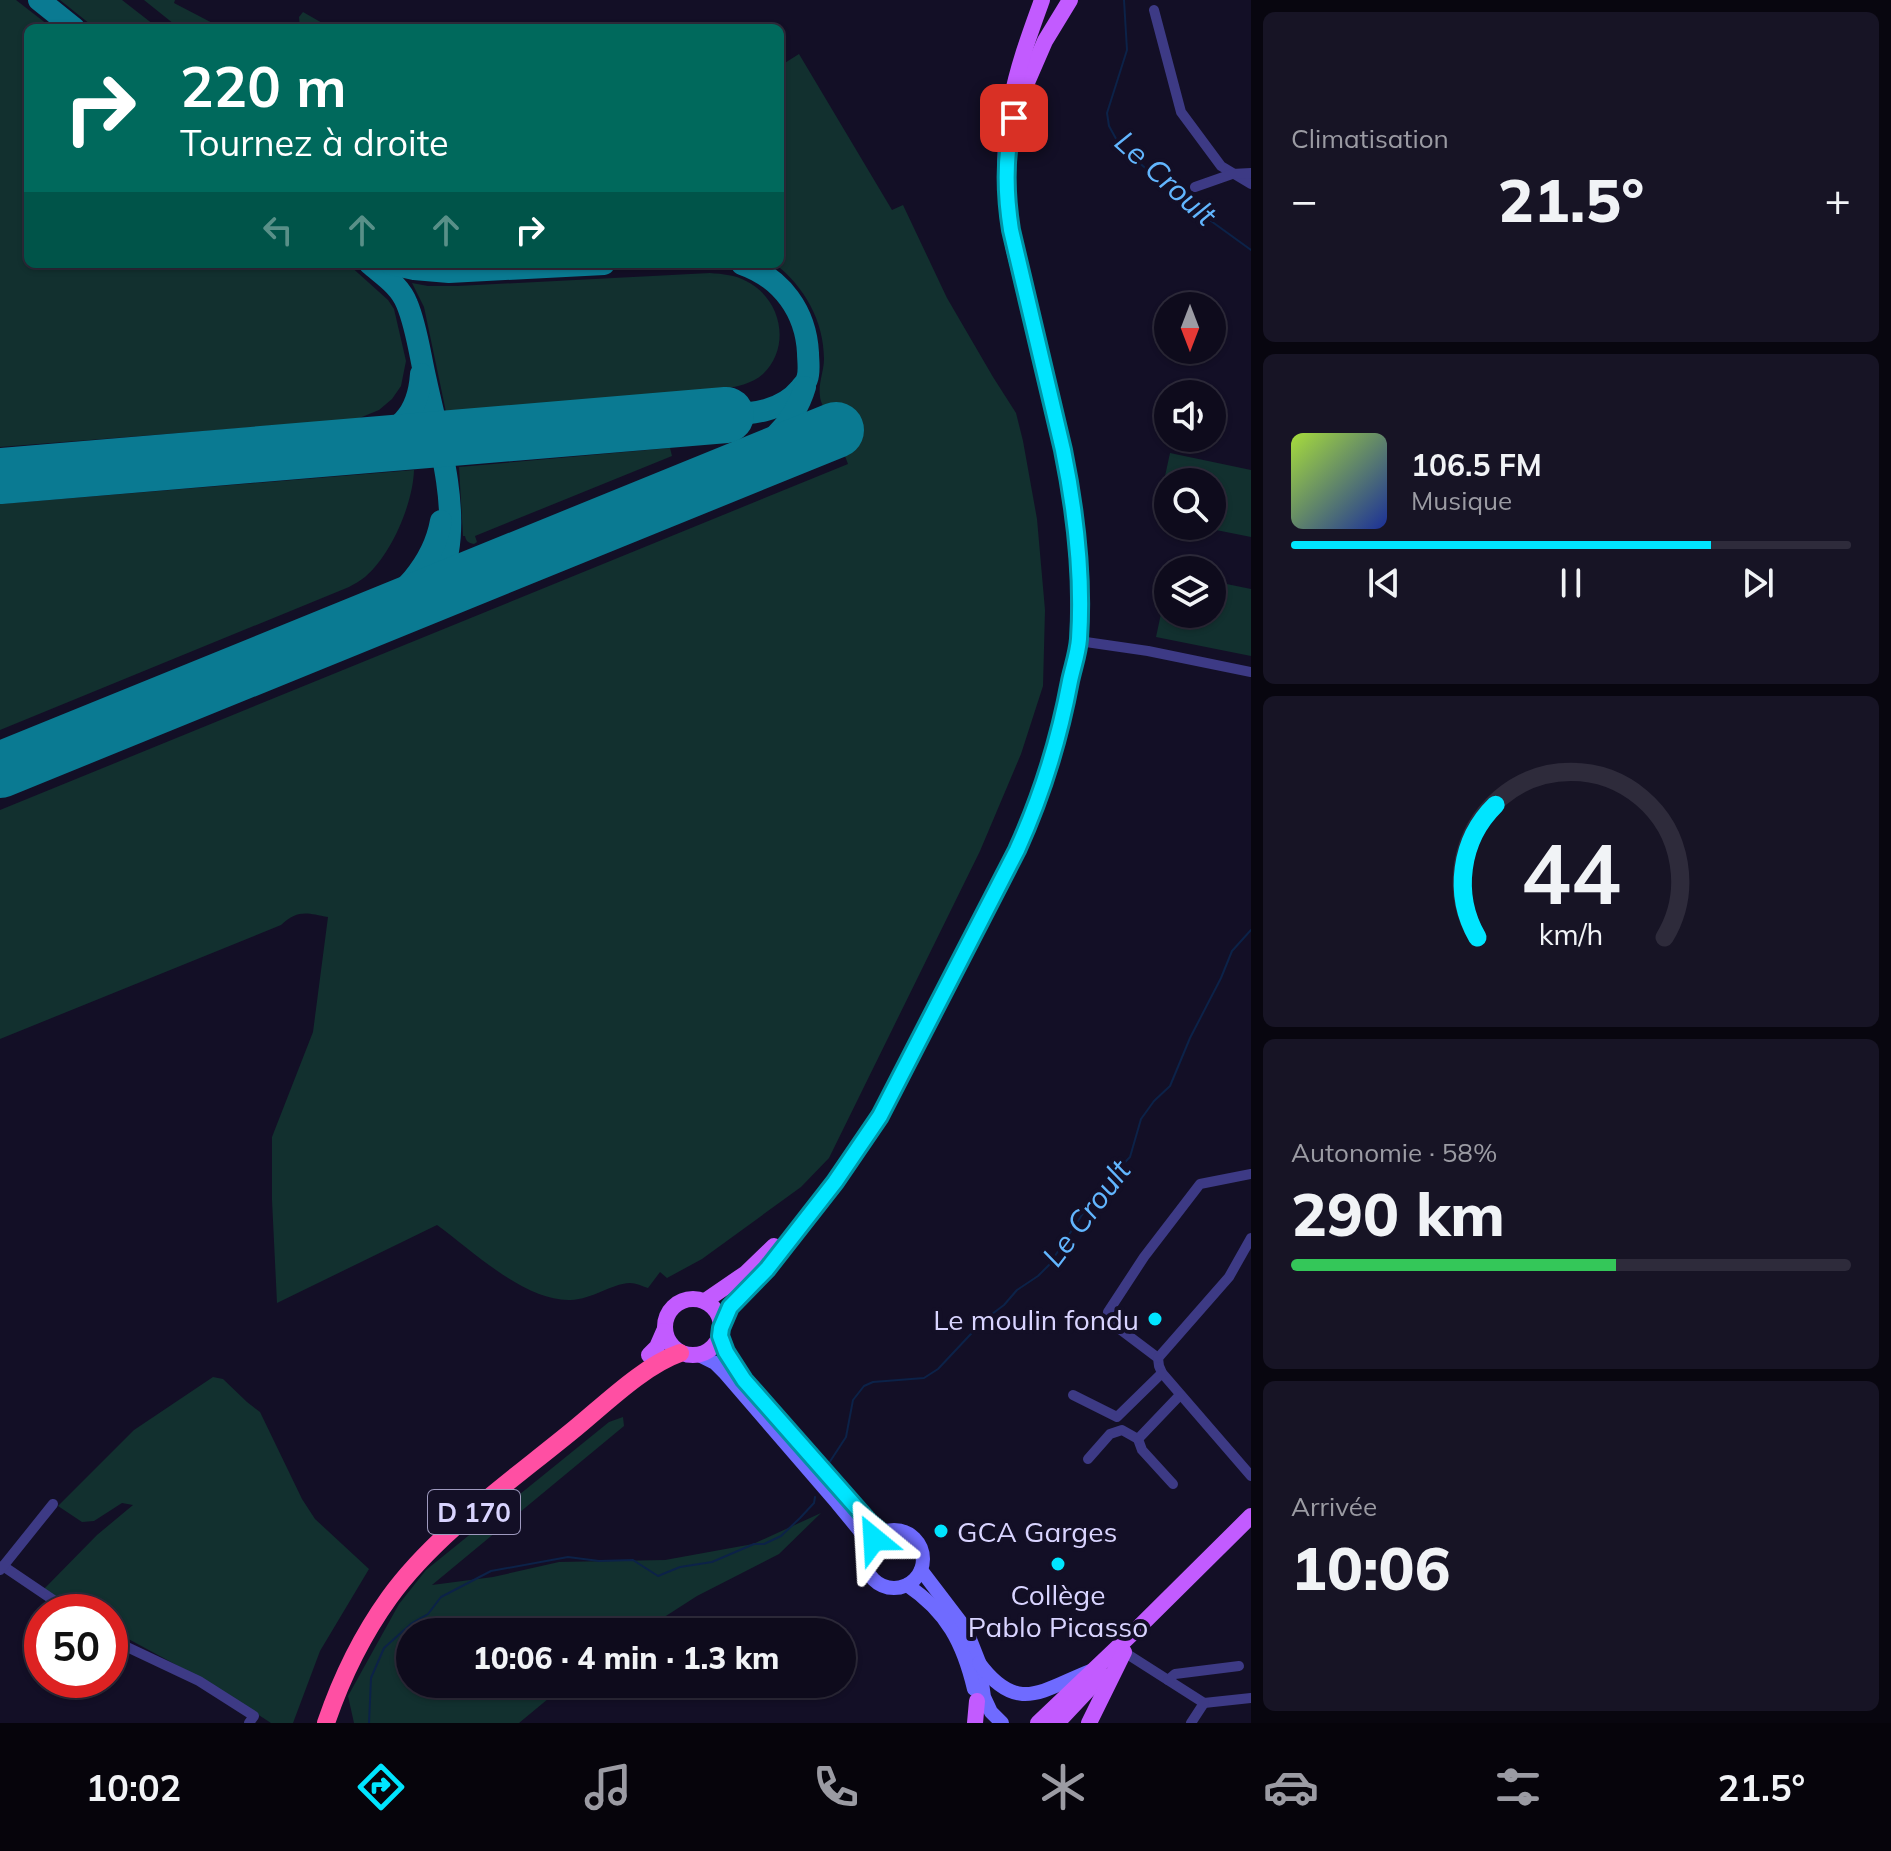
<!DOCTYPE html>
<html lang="fr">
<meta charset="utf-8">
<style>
body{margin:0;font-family:Mulish,sans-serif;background:#171425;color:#f1f3f6;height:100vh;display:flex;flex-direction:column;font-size:30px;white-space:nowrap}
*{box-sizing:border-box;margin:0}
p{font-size:26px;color:#9b9ba3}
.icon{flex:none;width:44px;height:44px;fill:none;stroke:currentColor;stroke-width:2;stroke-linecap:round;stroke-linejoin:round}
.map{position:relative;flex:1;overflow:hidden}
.side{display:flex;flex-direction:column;gap:12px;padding:12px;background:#08060f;width:640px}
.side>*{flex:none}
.banner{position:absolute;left:24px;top:24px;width:760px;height:244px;border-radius:12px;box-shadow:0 2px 6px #0004,0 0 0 2px #2e2b3b;background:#00695c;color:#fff;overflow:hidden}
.needle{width:52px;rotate:180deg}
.tools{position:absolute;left:1154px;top:292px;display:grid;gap:16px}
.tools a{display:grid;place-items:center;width:72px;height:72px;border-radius:50%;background:#0e0b1c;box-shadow:0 2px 6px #0004,0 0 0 2px #2e2b3b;font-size:40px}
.speed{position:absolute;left:24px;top:1594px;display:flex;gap:16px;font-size:40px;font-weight:700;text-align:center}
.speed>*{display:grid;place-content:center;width:104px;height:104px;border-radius:50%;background:#0e0b1c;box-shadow:0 2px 6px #0004,0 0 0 2px #2e2b3b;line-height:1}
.speed .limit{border:12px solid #d22;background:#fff;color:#111}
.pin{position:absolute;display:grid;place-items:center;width:68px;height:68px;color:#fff;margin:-34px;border-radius:16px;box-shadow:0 4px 12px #0006}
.me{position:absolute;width:88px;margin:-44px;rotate:333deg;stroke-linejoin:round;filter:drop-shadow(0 0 6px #0008)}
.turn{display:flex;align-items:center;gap:28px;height:168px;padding:0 24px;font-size:36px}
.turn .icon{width:104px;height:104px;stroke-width:2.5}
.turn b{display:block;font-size:56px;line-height:68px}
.lanes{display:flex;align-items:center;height:76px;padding:0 24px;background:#0003;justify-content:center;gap:40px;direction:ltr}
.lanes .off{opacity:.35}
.big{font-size:60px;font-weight:800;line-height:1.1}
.side .card{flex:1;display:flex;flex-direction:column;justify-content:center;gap:12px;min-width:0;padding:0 28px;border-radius:12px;background:#171425}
.side .dial{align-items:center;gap:0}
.dial svg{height:208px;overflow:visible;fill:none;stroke:#2e2b3b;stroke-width:7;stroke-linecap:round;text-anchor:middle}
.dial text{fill:#f1f3f6;stroke:none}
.song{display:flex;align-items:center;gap:24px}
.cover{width:96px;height:96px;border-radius:12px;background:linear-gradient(135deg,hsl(80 70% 55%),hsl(230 70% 35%))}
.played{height:8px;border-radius:4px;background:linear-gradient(90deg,#00e5ff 75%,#2e2b3b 75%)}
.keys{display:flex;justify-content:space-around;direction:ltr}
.heat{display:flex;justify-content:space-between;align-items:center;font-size:44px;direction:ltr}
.charge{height:12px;border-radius:6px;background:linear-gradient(90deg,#34c759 58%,#2e2b3b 0)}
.trip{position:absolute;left:396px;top:1618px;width:460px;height:80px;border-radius:40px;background:#0e0b1c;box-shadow:0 2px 6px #0004,0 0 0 2px #2e2b3b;font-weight:800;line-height:80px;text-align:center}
.tab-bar{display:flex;height:128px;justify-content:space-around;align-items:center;background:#06040b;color:#9b9ba3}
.tab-bar .icon{width:56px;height:56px}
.tab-bar .active{color:#00e5ff}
.tab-bar b{font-size:36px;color:#f1f3f6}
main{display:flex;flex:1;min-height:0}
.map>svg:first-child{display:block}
.green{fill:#12302f}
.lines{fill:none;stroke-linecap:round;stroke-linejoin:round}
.stream{stroke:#0c2248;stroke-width:2}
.taxiway{stroke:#0a7a92;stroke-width:22}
.runway{stroke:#0a7a92;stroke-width:56}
.street{stroke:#3d3a85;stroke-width:10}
.secondary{stroke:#6f6bff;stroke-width:14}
.primary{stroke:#c25bff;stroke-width:16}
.highway{stroke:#ff4fa3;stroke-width:18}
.route-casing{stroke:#0095a6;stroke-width:20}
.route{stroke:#00e5ff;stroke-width:14}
.poi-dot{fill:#00e5ff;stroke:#130f26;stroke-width:3}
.labels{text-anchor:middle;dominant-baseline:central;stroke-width:8;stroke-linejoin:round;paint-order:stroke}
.shield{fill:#130f26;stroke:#9e99be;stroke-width:2}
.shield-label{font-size:26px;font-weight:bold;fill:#d9d4ff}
.poi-label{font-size:28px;fill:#d9d4ff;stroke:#130f26;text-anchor:end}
.water-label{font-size:30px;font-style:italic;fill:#62b6ff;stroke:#130f26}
</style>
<main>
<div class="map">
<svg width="1251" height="1723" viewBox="0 0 1251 1723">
<rect width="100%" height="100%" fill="#130f26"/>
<g class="green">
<polygon points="0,0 16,0 52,28 28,28 28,264 348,264 388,300 394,309 406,361 401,386 392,399 379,410 357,419 0,447"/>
<polygon points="60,0 122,0 158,28 95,28"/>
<polygon points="144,0 175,0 174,3 222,28 179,28"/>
<polygon points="303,12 324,24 322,28 300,28 299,17"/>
<path d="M799 54 892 210 903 205 947 298 993 377 1016 413 1023 441 1037 519 1045 610 1043 686 1021 754 980 851 829 1158 801 1187 702 1259 667 1278 660 1272 648 1288C642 1286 636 1283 630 1283 610 1284 594 1299 570 1300 524 1301 473 1251 437 1225L277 1303 272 1200V1137L313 1032 328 917C307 913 298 909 281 925L0 1039V810L848 464C842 447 834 430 826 413 824 408 820 401 820 396 818 384 824 371 824 359 824 321 804 286 775 264H780V66Z"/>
<path d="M710 273C723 274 735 275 746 281 781 298 792 346 763 374 752 384 736 387 722 389L446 412 424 307 412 283 428 286H457Z"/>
<path d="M670 448 672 456 475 536 477 542 474 544C468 543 466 541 465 536H463L459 467Z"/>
<polygon points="1170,453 1251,470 1251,537 1196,526 1212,526 1212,482 1168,482 1168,520 1156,518"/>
<path d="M414 470C413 504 391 555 365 577 360 581 354 584 349 587L0 730V504Z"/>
<polygon points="1168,581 1168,614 1212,614 1212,581 1251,589 1251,656 1156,637"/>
<polygon points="213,1377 223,1379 247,1402 260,1412 302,1499 315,1519 369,1569 320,1651 293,1723 271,1723 204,1680 110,1629 110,1612 81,1612 44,1589 97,1535 133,1505 122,1503 94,1521 82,1522 58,1506 134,1430"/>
<polygon points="623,1417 624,1426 432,1585 493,1577 559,1562 665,1560 753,1544 821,1513 779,1554 697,1596 641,1632 410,1632 410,1684 566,1684 519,1723 354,1723 348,1696 399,1604 426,1570 609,1422"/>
</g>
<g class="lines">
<g class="stream">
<polyline points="1124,0 1127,50 1107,113 1109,126 1120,146 1182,200 1251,250"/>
<polyline points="829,1463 846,1437 853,1400 864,1386 873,1382 924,1378 938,1369 984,1320 1004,1305 1017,1290 1038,1276 1049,1265 1099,1189 1130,1157 1141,1119 1154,1101 1170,1086 1190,1038 1221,978 1232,951 1251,930"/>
<polyline points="369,1723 371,1678 384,1648 412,1623 428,1614 441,1597 491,1571 568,1557 599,1561 633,1560 658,1576 680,1567 712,1562 754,1544 764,1544 781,1536 800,1518 814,1503 815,1497"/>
</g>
<g class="taxiway">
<polyline points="39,0 74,28"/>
<path d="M370 264C384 276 400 286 407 304 417 328 420 356 426 381 437 432 457 498 448 551 444 575 428 590 409 603"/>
<polyline points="391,264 414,269 449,272 604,264"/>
<path d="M726 415C753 414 782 411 800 389 803 385 806 383 807 379 810 372 808 360 808 353 806 312 782 278 742 264"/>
<path d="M361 446C398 430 418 418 421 374"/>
<path d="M727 474C760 452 793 428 805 387"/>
<path d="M364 622C400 597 433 566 441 521"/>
</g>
<g class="runway">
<polyline points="0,476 726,415"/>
<polyline points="0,770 836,430"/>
</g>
<g class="street">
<polyline points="1154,10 1181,112 1221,166 1251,184"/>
<polyline points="1195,187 1232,174 1251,173"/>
<polyline points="1079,641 1148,651 1251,672"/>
<polyline points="1251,1174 1200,1184 1144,1257 1108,1312 1109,1321 1158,1358 1159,1366 1162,1373 1251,1476"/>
<polyline points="1158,1358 1229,1277 1251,1238"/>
<polyline points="1073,1395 1117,1417 1162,1373"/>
<polyline points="1138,1439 1142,1450 1173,1484"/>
<polyline points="1088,1459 1110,1434 1122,1430 1138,1439 1180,1395"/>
<polyline points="3,1566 71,1612"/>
<polyline points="0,1570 53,1504"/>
<polyline points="110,1636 127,1647 199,1681 254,1716 249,1723"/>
<polyline points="1124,1652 1204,1703"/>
<polyline points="1168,1680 1175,1674 1239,1666"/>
<polyline points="1204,1703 1251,1698"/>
<polyline points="1191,1723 1204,1703"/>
</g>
<g class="secondary">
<polyline points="720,1336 726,1352 744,1380 870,1523 882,1533"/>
<polyline points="699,1355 715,1363 724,1372 837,1503 860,1531 868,1547"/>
<circle cx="894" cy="1559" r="29"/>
<polyline points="921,1570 966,1629 979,1662 984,1697 991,1712 1002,1723"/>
<path d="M907 1585C947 1612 963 1643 974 1689"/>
<path d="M979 1663C1018 1716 1043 1689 1093 1670"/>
</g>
<g class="primary">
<polyline points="1022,94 1045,41 1070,0"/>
<circle cx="693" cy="1327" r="28"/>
<polyline points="705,1301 746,1273 774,1246"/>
<path d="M721 1328 730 1307 767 1269 835 1182 880 1116 1017 850 1044 785 1062 724 1079 641 1078 573 1074 516 1063 450 1013 245C1005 199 1002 149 1011 102 1017 68 1030 33 1042 0"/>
<polyline points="649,1355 657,1347 664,1331"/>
<polyline points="975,1723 977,1701"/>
<polyline points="1038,1723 1140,1626 1251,1516"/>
<polyline points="1057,1723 1102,1675"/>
<polyline points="1089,1723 1124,1652"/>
</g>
<path class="highway" d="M326 1723C341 1679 361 1637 389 1598 434 1535 511 1481 572 1431 604 1405 643 1366 680 1353"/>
</g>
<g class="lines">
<defs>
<path id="route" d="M874 1539 882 1533 870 1523 744 1380 726 1352 720 1336 721 1328 730 1307 767 1269 835 1182 880 1116 1017 850C1042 795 1059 740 1070 681 1073 667 1078 653 1079 639 1083 579 1075 509 1063 450L1011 230C1005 192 1004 155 1014 118"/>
</defs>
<use href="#route" class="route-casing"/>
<use href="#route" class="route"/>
</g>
<g class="poi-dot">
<circle cx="1155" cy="1319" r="8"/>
<circle cx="941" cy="1531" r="8"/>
<circle cx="1058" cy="1564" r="8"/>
</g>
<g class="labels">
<rect class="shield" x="428" y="1490" width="92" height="44" rx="6"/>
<g class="shield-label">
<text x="474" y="1512">D 170</text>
</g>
<g class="poi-label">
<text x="1139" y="1319">Le moulin fondu</text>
<text x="957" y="1531" text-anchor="start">GCA Garges</text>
<text x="1058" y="1594" text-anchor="middle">Collège<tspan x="1058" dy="32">Pablo Picasso</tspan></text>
</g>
<g class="water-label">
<text transform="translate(1166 178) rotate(42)">Le Croult</text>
<text transform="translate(1086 1213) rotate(-53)">Le Croult</text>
</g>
</g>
</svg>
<div class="tools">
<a><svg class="needle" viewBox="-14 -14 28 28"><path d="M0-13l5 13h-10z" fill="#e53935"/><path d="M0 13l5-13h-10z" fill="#9b9ba3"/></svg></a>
<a><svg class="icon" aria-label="sound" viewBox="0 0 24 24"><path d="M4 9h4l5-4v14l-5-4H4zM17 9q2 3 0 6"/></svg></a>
<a><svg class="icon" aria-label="search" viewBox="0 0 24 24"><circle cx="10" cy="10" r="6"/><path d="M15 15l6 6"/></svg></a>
<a><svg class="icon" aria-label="layers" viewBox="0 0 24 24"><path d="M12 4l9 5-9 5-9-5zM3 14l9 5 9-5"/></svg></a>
</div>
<div class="speed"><div class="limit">50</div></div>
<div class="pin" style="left:1014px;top:118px;background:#d93025"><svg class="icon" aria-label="arrive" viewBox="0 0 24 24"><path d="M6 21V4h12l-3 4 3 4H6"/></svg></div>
<svg class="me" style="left:874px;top:1539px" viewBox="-20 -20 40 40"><path d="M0-17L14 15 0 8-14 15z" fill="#00e5ff" stroke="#fff" stroke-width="4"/></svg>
<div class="trip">10:06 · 4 min · 1.3 km</div>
<div class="banner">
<div class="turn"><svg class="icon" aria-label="right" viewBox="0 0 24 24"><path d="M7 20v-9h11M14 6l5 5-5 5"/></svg><div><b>220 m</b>Tournez à droite</div></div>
<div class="lanes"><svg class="icon off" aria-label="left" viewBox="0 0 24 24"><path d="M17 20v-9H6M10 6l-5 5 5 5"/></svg><svg class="icon off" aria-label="ahead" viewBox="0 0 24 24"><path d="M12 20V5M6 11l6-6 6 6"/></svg><svg class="icon off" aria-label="ahead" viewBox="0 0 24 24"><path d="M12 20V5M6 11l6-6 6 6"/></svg><svg class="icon" aria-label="right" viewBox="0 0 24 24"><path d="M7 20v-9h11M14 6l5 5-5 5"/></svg></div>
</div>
</div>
<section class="side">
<div class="card"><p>Climatisation</p>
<div class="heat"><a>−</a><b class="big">21.5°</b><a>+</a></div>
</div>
<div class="card">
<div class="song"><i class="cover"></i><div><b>106.5 FM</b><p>Musique</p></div></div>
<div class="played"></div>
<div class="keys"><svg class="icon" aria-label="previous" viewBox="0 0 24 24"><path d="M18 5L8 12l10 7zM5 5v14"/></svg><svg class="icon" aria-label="pause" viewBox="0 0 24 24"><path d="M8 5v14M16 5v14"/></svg><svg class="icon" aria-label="next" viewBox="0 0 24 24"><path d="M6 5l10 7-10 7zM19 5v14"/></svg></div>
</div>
<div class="card dial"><svg viewBox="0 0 100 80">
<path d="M14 69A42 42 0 1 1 86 69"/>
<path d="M14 69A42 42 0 0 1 21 18" stroke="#00e5ff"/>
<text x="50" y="56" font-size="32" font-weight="700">44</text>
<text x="50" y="72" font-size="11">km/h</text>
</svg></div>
<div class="card"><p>Autonomie · 58%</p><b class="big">290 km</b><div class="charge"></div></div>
<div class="card"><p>Arrivée</p><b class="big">10:06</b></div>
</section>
</main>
<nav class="tab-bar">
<b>10:02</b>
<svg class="icon active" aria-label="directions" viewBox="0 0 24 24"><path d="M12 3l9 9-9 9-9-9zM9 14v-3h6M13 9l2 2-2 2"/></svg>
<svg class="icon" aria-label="music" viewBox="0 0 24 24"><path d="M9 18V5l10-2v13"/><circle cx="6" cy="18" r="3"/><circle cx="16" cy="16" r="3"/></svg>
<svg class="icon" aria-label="phone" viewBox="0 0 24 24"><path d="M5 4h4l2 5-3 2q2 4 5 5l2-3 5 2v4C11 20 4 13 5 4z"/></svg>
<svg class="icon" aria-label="climate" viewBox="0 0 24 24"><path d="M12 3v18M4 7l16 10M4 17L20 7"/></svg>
<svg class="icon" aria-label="car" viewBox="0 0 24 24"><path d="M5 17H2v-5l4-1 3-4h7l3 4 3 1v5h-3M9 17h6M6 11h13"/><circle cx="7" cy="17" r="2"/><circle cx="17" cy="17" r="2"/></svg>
<svg class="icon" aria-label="filters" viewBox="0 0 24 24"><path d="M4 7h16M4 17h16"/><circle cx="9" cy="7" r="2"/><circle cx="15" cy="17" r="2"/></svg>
<b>21.5°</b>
</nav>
